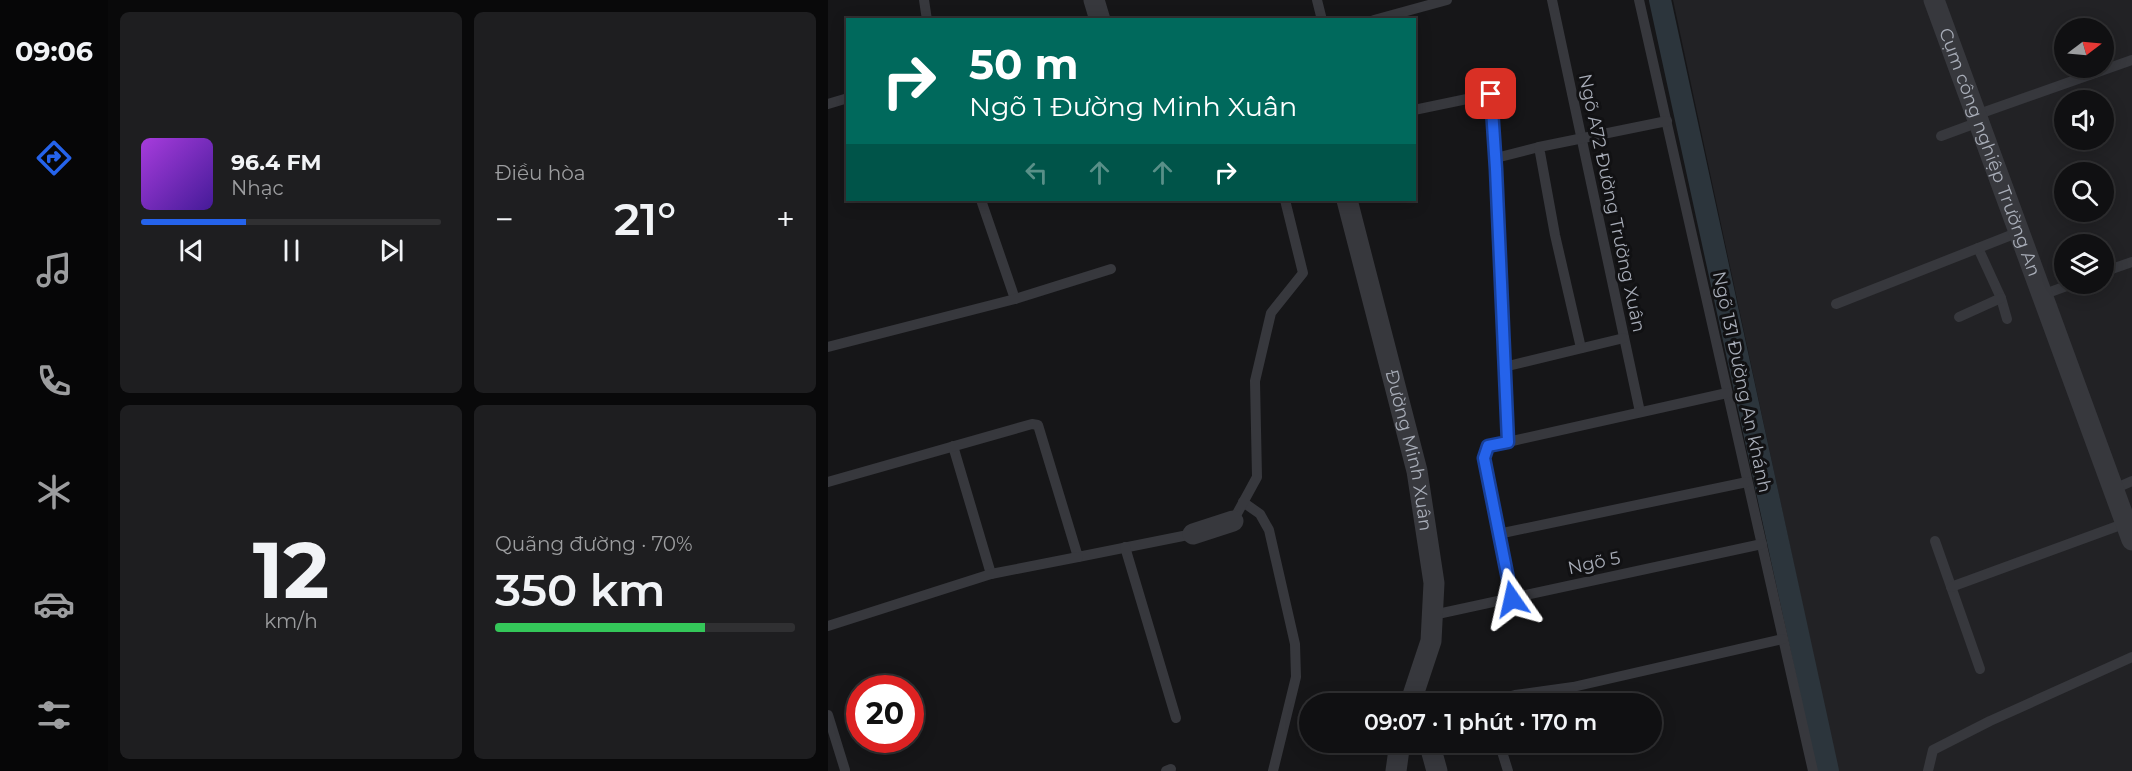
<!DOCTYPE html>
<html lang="vi">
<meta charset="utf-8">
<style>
body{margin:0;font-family:Montserrat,sans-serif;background:#1e1e20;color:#f1f3f6;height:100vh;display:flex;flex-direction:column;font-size:22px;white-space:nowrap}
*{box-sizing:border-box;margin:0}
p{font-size:20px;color:#9c9d9f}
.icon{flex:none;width:33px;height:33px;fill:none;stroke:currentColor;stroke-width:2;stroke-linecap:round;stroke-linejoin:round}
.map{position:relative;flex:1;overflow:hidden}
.panel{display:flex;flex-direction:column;gap:12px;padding:12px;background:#09090a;width:720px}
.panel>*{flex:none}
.guide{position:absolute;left:18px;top:18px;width:570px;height:183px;border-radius:0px;box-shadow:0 3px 15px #0003,0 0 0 2px #303032;background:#00695c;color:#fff;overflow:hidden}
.needle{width:39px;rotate:74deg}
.buttons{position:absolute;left:1226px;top:18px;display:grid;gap:12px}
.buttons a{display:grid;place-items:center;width:60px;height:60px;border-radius:50%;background:#101012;box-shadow:0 3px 15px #0003,0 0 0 2px #303032;font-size:30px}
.speed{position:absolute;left:18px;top:675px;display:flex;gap:12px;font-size:30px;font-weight:700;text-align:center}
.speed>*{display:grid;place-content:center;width:78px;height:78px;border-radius:50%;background:#101012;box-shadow:0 3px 15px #0003,0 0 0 2px #303032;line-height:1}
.speed .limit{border:9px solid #d22;background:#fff;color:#111}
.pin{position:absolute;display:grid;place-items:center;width:51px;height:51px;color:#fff;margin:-26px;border-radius:12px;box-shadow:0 3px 9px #0006}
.me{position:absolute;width:66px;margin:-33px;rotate:349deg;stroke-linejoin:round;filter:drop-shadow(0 0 4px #0008)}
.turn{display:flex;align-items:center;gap:21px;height:126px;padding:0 24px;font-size:27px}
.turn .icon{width:78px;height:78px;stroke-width:2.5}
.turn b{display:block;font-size:42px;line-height:51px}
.lanes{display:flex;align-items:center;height:57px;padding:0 24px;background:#0003;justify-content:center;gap:30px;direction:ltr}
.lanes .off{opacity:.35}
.big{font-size:45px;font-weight:600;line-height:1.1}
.panel .widget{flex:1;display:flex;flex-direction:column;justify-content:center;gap:9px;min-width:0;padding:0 21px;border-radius:9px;background:#1e1e20}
.panel .dial{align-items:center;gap:0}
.dial b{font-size:78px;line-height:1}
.song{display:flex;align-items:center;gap:18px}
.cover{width:72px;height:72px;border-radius:9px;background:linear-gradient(135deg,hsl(280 70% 55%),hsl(260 70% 35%))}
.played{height:6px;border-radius:3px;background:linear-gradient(90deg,#2563eb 35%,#303032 35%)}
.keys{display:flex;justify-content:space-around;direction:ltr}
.heat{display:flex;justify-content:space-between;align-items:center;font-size:33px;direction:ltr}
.charge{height:9px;border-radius:4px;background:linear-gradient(90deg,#34c759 70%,#303032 0)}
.panel .tiles{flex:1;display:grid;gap:12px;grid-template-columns:repeat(2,1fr)}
.trip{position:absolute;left:471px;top:693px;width:363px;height:60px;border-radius:30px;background:#101012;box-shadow:0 3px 15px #0003,0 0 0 2px #303032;font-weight:600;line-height:60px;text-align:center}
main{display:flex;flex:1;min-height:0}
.tabs{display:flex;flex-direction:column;width:108px;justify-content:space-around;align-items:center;background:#060607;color:#9c9d9f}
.tabs .icon{width:42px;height:42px}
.tabs .on{color:#2563eb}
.tabs b{font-size:27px;color:#f1f3f6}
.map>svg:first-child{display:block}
.built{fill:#222225;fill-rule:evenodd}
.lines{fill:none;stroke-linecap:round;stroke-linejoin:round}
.canal{stroke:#2c353c;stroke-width:22}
.lane{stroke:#37383d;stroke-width:10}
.street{stroke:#37383d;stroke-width:21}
.route-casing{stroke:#184099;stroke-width:15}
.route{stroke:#2563eb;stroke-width:10}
.labels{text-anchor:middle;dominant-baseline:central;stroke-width:6;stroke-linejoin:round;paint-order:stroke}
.street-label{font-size:18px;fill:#a8adb8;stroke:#111113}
</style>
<main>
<nav class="tabs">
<b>09:06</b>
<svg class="icon on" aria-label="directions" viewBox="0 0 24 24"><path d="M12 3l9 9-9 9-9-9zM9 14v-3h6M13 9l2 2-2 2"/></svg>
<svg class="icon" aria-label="music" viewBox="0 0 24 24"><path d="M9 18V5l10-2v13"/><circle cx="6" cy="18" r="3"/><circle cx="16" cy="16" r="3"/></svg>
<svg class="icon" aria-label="phone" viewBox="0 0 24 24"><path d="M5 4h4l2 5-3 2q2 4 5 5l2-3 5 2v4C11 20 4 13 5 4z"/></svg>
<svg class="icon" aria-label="climate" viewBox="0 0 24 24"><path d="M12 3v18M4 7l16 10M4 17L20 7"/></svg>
<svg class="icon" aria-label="car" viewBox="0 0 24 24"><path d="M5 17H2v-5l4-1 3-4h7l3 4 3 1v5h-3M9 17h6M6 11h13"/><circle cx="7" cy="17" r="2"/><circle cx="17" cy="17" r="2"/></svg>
<svg class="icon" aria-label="filters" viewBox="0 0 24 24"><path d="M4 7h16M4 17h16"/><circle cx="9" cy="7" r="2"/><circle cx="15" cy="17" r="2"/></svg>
</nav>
<section class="panel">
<div class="tiles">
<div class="widget">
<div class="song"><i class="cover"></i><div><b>96.4 FM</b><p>Nhạc</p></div></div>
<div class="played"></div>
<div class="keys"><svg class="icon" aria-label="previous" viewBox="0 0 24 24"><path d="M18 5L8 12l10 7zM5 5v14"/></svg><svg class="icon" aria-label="pause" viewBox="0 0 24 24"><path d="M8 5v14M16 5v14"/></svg><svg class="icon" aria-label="next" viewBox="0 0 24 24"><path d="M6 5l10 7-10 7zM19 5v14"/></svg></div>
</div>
<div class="widget"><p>Điều hòa</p>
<div class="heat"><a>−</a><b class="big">21°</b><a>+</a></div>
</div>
<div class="widget dial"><b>12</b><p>km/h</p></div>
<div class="widget"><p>Quãng đường · 70%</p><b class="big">350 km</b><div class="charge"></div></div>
</div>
</section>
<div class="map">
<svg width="1304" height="771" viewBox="0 0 1304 771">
<rect width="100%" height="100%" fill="#161618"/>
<path class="built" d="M845 0H1304V771H1010ZM1236 28H1275V68H1236ZM1236 100H1275V140H1236ZM1236 172H1275V212H1236ZM1236 244H1275V284H1236Z"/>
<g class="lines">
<polyline class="canal" points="832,0 1000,771"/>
<g class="lane">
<polyline points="96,0 99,20"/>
<polyline points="489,0 494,20"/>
<polyline points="724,0 812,412"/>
<polyline points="811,0 985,771"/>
<polyline points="546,20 619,0"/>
<polyline points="0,104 20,98"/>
<polyline points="586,110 663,94 668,169 680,442 660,446 656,458 684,599"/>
<polyline points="1148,115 1304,60"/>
<polyline points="1113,136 1151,122"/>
<polyline points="668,158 711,147"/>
<polyline points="153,200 187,299"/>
<polyline points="1150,248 1173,298 1179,319"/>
<polyline points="1275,272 1304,262"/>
<polyline points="1214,295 1244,284"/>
<polyline points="1008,304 1191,232"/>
<polyline points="1131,317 1173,298"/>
<polyline points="0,347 187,299 283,269"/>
<polyline points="753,348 727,235 711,147 839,121"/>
<polyline points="676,367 796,338"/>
<polyline points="680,442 899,393"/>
<polyline points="125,446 163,574"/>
<polyline points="0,482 204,424 210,425 250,557 365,534"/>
<polyline points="1286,489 1304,481"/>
<polyline points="415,502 432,514 441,530 467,644 468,677 445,771"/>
<polyline points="405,521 429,477 427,381 443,313 475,273 457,200"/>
<polyline points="670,534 919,482"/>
<polyline points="1107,541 1152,669"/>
<polyline points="297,547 348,718"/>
<polyline points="1123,587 1298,523"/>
<polyline points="605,615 934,544"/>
<polyline points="0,626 163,574 250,557"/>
<polyline points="653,704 687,695 745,687 955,639"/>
<polyline points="0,715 17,770"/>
<polyline points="671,742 680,771"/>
<polyline points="338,771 343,769"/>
<polyline points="1100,771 1105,750 1162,721 1304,657"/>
</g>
<g class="street">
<polyline points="266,0 272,20"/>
<path id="s1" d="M1106 0 1304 540"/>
<path id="s2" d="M519 200 589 471 606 583 603 641 582 704"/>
<polyline points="365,534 405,521"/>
<polyline points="601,742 609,771"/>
<polyline points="568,771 572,742"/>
</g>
</g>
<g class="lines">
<defs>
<polyline id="route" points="663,94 668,169 680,442 660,446 656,458 684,599"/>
</defs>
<use href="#route" class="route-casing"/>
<use href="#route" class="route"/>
</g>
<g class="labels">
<g class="street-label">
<text stroke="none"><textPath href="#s1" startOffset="162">Cụm công nghiệp Trường An</textPath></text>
<text transform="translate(784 203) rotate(78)">Ngõ A72 Đường Trường Xuân</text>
<text transform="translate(914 382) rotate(78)">Ngõ 131 Đường An khánh</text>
<text stroke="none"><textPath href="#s2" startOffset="258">Đường Minh Xuân</textPath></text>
<text transform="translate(766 563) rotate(-12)">Ngõ 5</text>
</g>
</g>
</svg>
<div class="buttons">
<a><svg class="needle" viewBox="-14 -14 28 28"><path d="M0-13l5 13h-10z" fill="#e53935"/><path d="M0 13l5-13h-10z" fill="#9c9d9f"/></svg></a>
<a><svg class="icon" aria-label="sound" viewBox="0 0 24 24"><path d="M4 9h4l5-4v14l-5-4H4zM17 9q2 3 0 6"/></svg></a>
<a><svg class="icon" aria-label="search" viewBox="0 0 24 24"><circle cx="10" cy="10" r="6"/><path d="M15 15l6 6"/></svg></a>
<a><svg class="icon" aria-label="layers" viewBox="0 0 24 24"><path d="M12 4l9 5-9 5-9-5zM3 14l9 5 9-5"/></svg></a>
</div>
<div class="speed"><div class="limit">20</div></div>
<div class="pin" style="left:663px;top:94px;background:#d93025"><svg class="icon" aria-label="arrive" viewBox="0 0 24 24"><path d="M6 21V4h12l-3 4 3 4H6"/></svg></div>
<svg class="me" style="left:684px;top:599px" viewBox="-20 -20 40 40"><path d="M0-17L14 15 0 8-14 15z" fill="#2563eb" stroke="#fff" stroke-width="4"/></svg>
<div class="trip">09:07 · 1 phút · 170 m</div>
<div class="guide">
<div class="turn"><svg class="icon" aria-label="right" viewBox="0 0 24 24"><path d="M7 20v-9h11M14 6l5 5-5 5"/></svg><div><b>50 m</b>Ngõ 1 Đường Minh Xuân</div></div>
<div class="lanes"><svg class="icon off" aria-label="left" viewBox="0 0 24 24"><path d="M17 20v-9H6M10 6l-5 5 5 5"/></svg><svg class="icon off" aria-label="ahead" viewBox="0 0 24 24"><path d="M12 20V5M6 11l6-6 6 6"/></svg><svg class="icon off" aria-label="ahead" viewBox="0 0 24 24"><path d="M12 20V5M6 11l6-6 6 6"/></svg><svg class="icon" aria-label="right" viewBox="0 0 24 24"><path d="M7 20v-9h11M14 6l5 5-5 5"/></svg></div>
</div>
</div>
</main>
